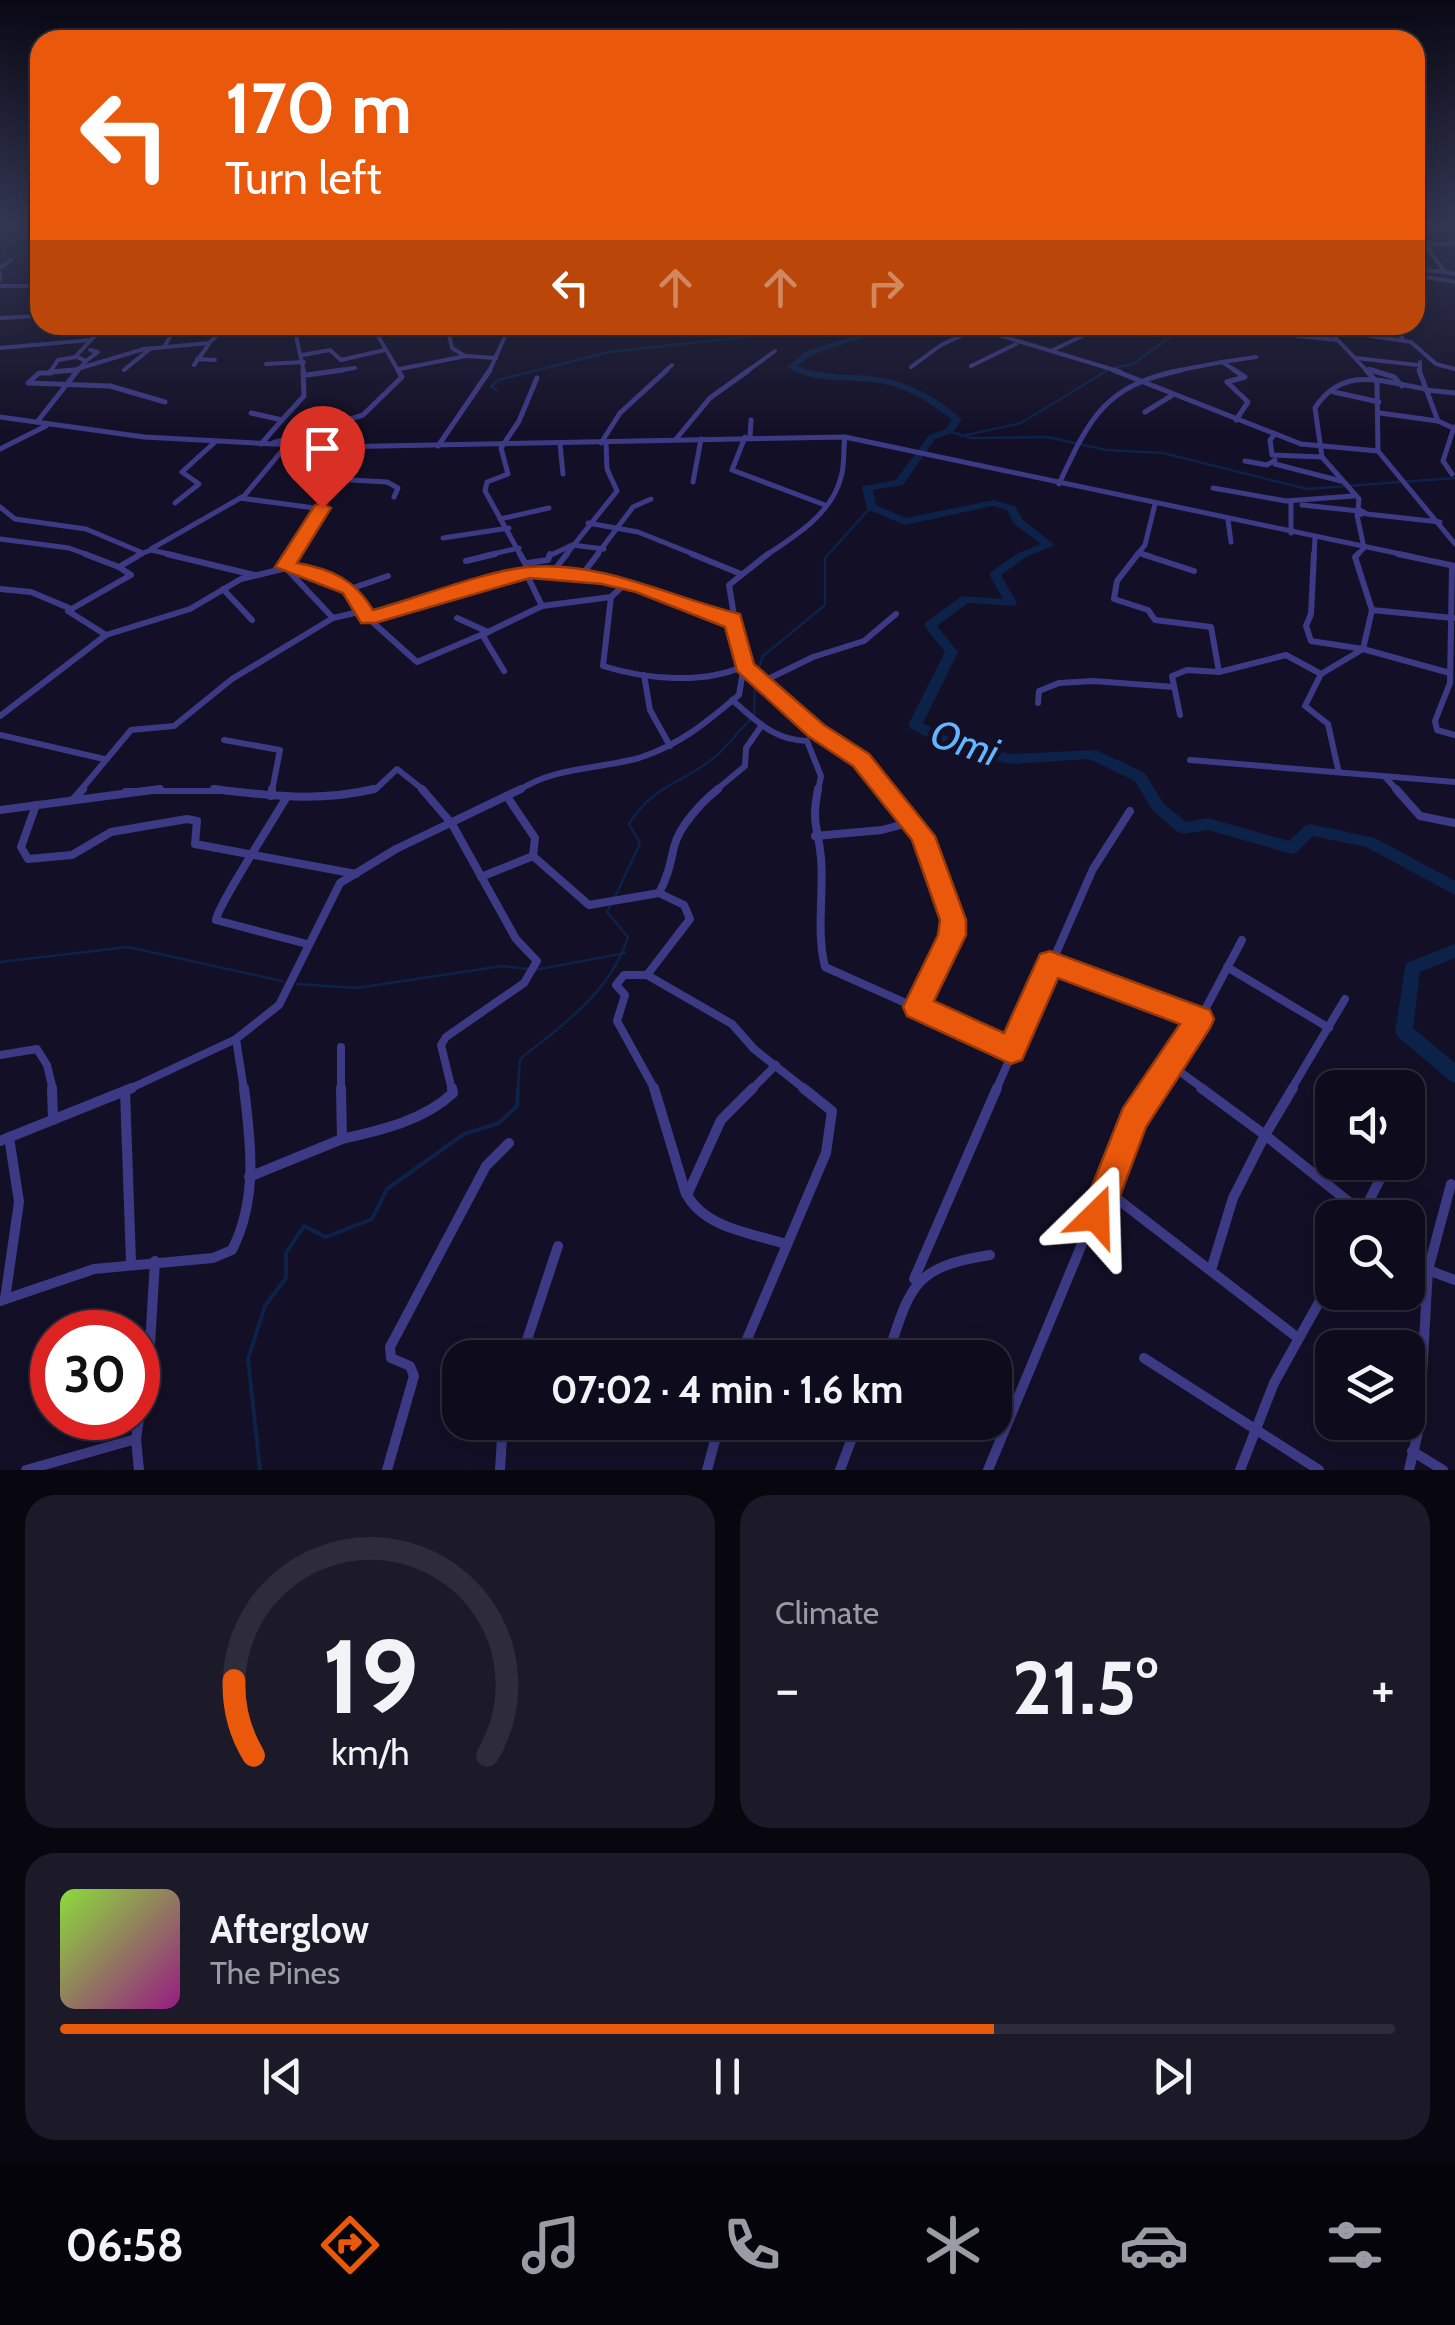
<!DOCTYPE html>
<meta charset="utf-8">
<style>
body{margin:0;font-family:Cabin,sans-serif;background:#1c1929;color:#f1f3f6;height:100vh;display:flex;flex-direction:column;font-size:38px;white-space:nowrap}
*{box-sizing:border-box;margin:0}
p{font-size:32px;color:#9b9ba3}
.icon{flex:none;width:55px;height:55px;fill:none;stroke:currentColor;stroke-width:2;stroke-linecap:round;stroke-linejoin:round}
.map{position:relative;height:1470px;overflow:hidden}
.drawer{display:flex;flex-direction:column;gap:25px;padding:25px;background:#08060f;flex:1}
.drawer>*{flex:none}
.banner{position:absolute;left:30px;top:30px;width:1395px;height:305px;border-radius:30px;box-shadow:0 5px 25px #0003,0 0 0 2px #2e2b3b;background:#ea580c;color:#fff;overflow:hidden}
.tools{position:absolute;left:1315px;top:1070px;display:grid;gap:20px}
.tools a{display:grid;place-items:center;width:110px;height:110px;border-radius:20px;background:#0e0b1c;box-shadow:0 5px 25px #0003,0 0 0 2px #2e2b3b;font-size:50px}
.speed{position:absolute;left:30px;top:1310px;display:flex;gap:20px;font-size:50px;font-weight:700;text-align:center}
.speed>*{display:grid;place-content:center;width:130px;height:130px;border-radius:50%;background:#0e0b1c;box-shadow:0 5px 25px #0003,0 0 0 2px #2e2b3b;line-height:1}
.speed .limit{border:15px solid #d22;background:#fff;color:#111}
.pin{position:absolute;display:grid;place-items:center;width:85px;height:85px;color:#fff;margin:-102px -42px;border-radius:50% 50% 50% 0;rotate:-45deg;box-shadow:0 0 10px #0007}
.pin .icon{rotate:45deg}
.me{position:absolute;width:110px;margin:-55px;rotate:22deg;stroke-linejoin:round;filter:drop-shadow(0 0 8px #0008)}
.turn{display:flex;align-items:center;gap:35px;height:210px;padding:0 30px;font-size:45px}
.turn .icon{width:130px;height:130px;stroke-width:2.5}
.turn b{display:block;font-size:70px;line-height:85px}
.lanes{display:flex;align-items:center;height:95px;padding:0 30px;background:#0003;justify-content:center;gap:50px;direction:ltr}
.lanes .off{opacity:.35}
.big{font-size:75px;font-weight:700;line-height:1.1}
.drawer .tile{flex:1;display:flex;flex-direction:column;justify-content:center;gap:15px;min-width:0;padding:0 35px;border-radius:30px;background:#1c1929}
.drawer .dial{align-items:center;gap:0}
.dial svg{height:260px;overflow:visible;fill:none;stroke:#2e2b3b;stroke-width:7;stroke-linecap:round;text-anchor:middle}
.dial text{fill:#f1f3f6;stroke:none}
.song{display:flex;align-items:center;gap:30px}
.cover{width:120px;height:120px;border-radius:15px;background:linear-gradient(135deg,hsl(90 70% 55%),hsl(310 70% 35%))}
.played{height:10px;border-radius:5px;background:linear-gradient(90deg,#ea580c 70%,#2e2b3b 70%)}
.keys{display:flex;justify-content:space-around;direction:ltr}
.heat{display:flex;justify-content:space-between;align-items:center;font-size:55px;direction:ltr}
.drawer .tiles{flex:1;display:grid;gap:25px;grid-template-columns:1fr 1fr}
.tile:last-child{grid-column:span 2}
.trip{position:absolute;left:442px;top:1340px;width:570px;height:100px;border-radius:30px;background:#0e0b1c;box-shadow:0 5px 25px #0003,0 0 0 2px #2e2b3b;font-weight:700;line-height:100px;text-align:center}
.menu{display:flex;height:160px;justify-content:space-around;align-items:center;background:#06040b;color:#9b9ba3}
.menu .icon{width:70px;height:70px}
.menu .on{color:#ea580c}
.menu b{font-size:45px;color:#f1f3f6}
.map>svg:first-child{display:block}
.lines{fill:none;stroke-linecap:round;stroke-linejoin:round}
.stream-far1{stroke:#0c2248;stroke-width:2.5}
.stream{stroke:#0c2248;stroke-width:4}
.river{fill:#0c2248;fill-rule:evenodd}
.minor-far4{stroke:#3d3a85;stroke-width:4}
.minor-far3{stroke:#3d3a85;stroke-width:5}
.minor-far2{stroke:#3d3a85;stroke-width:6}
.minor-far1{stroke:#3d3a85;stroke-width:8}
.minor{stroke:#3d3a85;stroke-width:10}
.route{fill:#ea580c;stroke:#983908;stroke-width:2.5}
.labels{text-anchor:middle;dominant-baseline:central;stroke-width:10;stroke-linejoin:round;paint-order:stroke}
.water-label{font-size:40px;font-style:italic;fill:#62b6ff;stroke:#130f26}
</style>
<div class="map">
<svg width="1455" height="1470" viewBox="0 0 1455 1470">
<rect width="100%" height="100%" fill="#130f26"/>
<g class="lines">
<g class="stream-far1">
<polyline points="0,245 40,232"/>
<polyline points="1115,368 1135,363 1186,325"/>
<polyline points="497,390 491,387 498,380 609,352 856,325"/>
<polyline points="949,431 970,438 1047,437 1106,450 1163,453 1307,489 1455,478"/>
<polyline points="962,436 1021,423 1108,370"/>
<path d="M615 897 640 843 629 824C654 784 682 784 715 757 730 745 739 728 754 717L755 678 763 656 825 605V558L871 507"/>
<polyline points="0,962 128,947 282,981"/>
<polyline points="535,970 625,953"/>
<polyline points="297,984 357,988 502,966 528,969"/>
<path d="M518 1090 520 1059C564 1024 610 993 628 937L607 912 611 904"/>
</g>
<polyline class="stream" points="260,1470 248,1359 265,1306 286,1278 286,1253 304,1226 326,1237 372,1219 387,1189 464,1134 499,1123 517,1106 518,1088"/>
<g class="river">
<path d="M854 325H863L873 334 812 355 797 366C824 377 849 373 877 377 908 382 940 398 962 420L952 433 935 439 903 485 873 490 876 505 906 518 993 500 1015 506 1023 520 1055 545 1026 557 1001 575 1017 603 1015 606 968 603 937 626 958 652 923 723 965 746 1013 754 1096 750 1145 773 1163 803 1186 822 1208 818 1289 841 1305 826 1310 824 1375 838 1455 881V895L1366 847 1313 836 1297 852 1292 854 1208 830 1183 834 1178 832 1153 811 1135 781 1089 759 1013 764 957 754 910 728 908 725 945 652 926 628 924 625 926 622 962 596 1003 599 989 574 991 572 1018 553 1041 544 1014 524 1007 510 993 506 905 525 867 509 862 488 863 486 896 480 929 435 946 429 952 420C930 402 902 385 873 382 843 379 813 383 787 367L806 351 863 333Z"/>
<polygon points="1455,944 1455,958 1420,972 1413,1028 1455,1063 1455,1083 1449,1080 1398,1037 1395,1031 1406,963"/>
</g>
<g class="minor-far4">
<polyline points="1422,240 1445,272 1455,274"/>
<polyline points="1428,245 1455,243"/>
<polyline points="0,268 11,260"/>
<polyline points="1415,269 1444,272"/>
<polyline points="0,273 0,280"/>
<polyline points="1415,275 1455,282"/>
<polyline points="0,286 40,286"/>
<polyline points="32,300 40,297"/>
<polyline points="0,318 40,316"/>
<polyline points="127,325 151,332 218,330"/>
<polyline points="447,325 452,348 465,356"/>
<polyline points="965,325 1121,372"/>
<polyline points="1331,325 1333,335 1368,372"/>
<polyline points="1392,325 1403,339"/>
<polyline points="374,329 399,372"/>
<polyline points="508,329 554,325 566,330"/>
<polyline points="1332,330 1411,342 1436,364 1455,369"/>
<polyline points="1332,331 1308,330 1297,336 1337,340"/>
<polyline points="294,334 342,331"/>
<polyline points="164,347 170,337"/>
<polyline points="0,348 91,340"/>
<polyline points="1051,351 1105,325"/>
<polyline points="302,355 330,350 341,360 385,350"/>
<polyline points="76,356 105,325"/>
<polyline points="1356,358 1417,365"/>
<polyline points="197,359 215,360"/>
<polyline points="86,361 98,352 90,350"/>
<polyline points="266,364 304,362"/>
<polyline points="194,365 209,344"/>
<polyline points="971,366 1016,344"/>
<polyline points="911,367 941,345 985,325"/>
<polyline points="77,369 144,349 209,343 224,329 289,325 294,327 304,372"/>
<polyline points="400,369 466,356 496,358"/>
<polyline points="1369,369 1379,372"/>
<polyline points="124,370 150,349"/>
<polyline points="50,372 58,360 76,357"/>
<polyline points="50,372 75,370"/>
<polyline points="76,372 86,361 77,357"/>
<polyline points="326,372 355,368"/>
<polyline points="489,372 510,325"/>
<polyline points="664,372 672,365"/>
<polyline points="746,372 775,351"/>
<polyline points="1170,372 1222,362"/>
<polyline points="1238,372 1222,362 1256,357"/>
<polyline points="1420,372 1420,362"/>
</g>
<g class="minor-far3">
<polyline points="1113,370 1301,444 1378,451"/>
<polyline points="1234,370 1245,377 1227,382 1248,402 1236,420"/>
<polyline points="1366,370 1377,382 1378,451 1455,544"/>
<polyline points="1371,370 1394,377 1402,386"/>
<polyline points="1419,370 1438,421 1451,427"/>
<polyline points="50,372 75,370"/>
<polyline points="51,373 39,373 28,383 110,386 165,402"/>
<polyline points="307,375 343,370"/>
<path d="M1426 389C1382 382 1344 364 1315 408L1322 457 1359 499 1358 509 1367 514 1440 522"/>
<polyline points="1426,390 1455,393"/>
<polyline points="1334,392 1379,402"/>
<polyline points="1145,412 1171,396"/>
<polyline points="251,413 282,420 261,444"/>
<polyline points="1380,413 1438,421"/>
<polyline points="0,417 144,437 331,447 845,437 1410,556"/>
<polyline points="282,420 304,396 303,370"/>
<polyline points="345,421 346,447"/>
<polyline points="37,422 78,370"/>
<polyline points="1275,434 1270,440 1272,455 1322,457"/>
<polyline points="745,437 732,470 825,505"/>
<polyline points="750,437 751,420"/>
<polyline points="676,439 710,398 749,370"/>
<polyline points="273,443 363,415 402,377 398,370"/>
<polyline points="601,443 620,413 667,370"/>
<polyline points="560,444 563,474"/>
<polyline points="438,446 490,370"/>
<polyline points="0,449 46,426"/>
<polyline points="1245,461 1267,465 1275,460"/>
<polyline points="1275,464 1341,481"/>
<polyline points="1452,474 1443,461 1454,427"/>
<polyline points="333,479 387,482 398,488 394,497"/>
<polyline points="693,482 701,439"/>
<path d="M1059 484C1090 417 1105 385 1182 370"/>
<polyline points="1213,488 1286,501 1353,496"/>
<polyline points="240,498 322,509"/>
<polyline points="175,503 199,484 182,472 215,442"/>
<polyline points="1291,503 1291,533"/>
<polyline points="1302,505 1359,511"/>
<polyline points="0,507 15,519 86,529 143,553 151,550 178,556"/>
<polyline points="500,519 549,508"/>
<polyline points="1228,520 1231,542"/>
<polyline points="588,523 638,532 698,556"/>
<polyline points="443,538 509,528"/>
<polyline points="0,539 69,548 91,556"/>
<polyline points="151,549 244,496 286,446"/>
<polyline points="1139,553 1150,556"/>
<polyline points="137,556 141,554"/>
<polyline points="292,556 325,503 351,447"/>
<polyline points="484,556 519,548"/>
<polyline points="521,556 485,491 487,482 508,474 501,448 519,421 537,378"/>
<polyline points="549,556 572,545 604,549"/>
<polyline points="565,556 617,491 607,469 606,443"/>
<polyline points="596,556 633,507 651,499"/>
<path d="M765 556C794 537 832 514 841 477 845 464 843 450 845 437"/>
<polyline points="1136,556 1145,545 1155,504"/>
<polyline points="1314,556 1315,538"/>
<polyline points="1356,556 1364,548 1357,515 1362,514"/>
</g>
<g class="minor-far2">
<polyline points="85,554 119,567"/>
<polyline points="167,554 254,575"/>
<polyline points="520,554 530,572"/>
<polyline points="692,554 741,574"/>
<polyline points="1138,554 1117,581 1114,599 1148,610 1155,620 1211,627 1219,672 1286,655 1321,674 1363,649 1372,610 1453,618"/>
<polyline points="1142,554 1194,571"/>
<polyline points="1314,554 1311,614 1306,626 1311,641 1363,649 1450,673"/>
<polyline points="1358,554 1355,557 1372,610"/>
<polyline points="1398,554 1455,566"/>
<polyline points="466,561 495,554"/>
<polyline points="528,563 548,560 550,554"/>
<polyline points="1452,566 1450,683 1435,721 1437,730 1455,735"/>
<polyline points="526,573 542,606"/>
<polyline points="551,574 567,554"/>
<polyline points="581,576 598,554"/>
<polyline points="0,589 31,592 69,608"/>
<polyline points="223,589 252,620"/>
<path d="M351 589 368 618C419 604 472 582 524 574 583 564 670 600 725 621L732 618"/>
<path d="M611 597 603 666C645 679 703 685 744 666L816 730 861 760 889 791"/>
<polyline points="333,618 363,611"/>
<polyline points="368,618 417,662 488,632 483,636 504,671"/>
<polyline points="457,618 488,632 542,606 611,597 624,585"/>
<polyline points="106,635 68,611 131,575 119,567 141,554"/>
<polyline points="1321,674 1305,706 1328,724 1338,769"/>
<polyline points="644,675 650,710 670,746"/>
<polyline points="764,681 813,657 864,641 896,614"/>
<path d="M732 700C757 721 773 740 807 741L821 776 818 791"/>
<polyline points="1038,703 1039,691 1059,683 1093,681 1174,687"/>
<polyline points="1180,715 1172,676 1187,670 1219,672"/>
<polyline points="0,716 106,635 190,609 241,579 295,566 350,589 388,576"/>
<polyline points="0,735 104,759"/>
<polyline points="224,740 280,750 272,791"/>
<polyline points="1190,760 1455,782"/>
<polyline points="1385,777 1398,791"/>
<polyline points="80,791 131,730 174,726 232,679 333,618 285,567 293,554"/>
<polyline points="125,791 234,791"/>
<polyline points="364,791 377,788 397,769 425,791"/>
<path d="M518 791C552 767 600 769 639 758 680 745 707 722 739 695L743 671 729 585 768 554"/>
<polyline points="715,791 745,766 746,748 762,725"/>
</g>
<g class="minor-far1">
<path d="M214 789C270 796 320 802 374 789"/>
<polyline points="422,789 452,824 516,939 537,961 524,983 446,1037 441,1045 452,1090"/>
<path d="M818 789C811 825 818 825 821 858 824 895 816 931 825 967L1011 1050"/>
<polyline points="886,789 915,821 953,920 952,935 917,1007"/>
<polyline points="1396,789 1420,816 1455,823"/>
<polyline points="271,796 272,789"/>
<path d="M286 798C274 819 217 907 216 920L307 944"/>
<polyline points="508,798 535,838 533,856 589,905 659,893 684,905 690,919 647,975 732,1024 754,1049 806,1090"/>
<polyline points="74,799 83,789"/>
<polyline points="36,805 21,847 28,859 72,855 111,832 187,819 197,821 195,844 356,874"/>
<polyline points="0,810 160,789"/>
<polyline points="815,836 882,830 915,821"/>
<polyline points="481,877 533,856"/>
<path d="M659 893C668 876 670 865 674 847 679 826 702 802 718 789"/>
<polyline points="1050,962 1200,1019"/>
<polyline points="1227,967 1329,1028"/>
<polyline points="647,975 624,975 616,985 625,995 617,1021 655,1090"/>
<polyline points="341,1047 341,1090"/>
<polyline points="0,1055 37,1049 47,1065 53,1090"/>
<polyline points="1168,1063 1205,1090"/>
<polyline points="127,1090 236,1039"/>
<polyline points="244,1090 236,1039 279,1005 340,883 396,849 521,789"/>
<polyline points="751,1090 776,1065"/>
<polyline points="996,1090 1093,869 1130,811"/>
<polyline points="1153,1090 1200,1019 1242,940"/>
<polyline points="1291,1090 1345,999"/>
</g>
<g class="minor">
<polyline points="52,1088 53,1120"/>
<polyline points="654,1088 686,1194"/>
<path d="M753 1088 721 1120 687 1195C705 1228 752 1233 785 1244"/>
<polyline points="1201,1088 1265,1135 1293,1088"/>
<polyline points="125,1091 131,1262"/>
<path d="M342 1139C381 1130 423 1121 453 1093L452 1088"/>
<polyline points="0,1141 132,1088"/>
<polyline points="249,1177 342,1139 341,1088"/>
<polyline points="1107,1191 1298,1338"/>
<polyline points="1360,1218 1389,1162"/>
<polyline points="1408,1252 1428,1270 1455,1280"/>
<polyline points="1211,1270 1233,1198 1265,1135 1369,1218"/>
<polyline points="914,1279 997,1088"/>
<polyline points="5,1299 19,1202 9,1137"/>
<path d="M0 1301 94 1269 213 1258 232 1250C258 1199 251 1143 244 1088"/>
<polyline points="521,1358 558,1246"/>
<polyline points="739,1358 826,1153 832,1111 803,1088"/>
<path d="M887 1358C910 1287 912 1267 990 1255"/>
<polyline points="1144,1358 1319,1470"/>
<polyline points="1412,1451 1443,1470"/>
<polyline points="26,1470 136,1439"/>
<polyline points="139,1470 136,1439 150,1345 155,1261"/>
<polyline points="387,1470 414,1376 410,1366 391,1358 390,1347 486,1166 509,1143"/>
<polyline points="500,1470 503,1422"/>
<polyline points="707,1470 720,1422"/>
<polyline points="840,1470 858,1422"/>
<polyline points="988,1470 1134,1119 1155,1088"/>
<polyline points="1240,1470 1274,1383 1332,1279"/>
<polyline points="1409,1470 1419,1428 1428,1270 1451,1184"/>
</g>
</g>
<linearGradient id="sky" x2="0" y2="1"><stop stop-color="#0a0815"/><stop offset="0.52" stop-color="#333752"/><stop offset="1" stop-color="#333752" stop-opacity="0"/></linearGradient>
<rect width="1455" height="432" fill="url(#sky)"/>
<path class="route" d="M322 503 331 508 297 563C332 569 355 580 373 610 415 599 490 569 530 567 604 561 672 598 740 614L754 664 824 725 869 754 935 836 966 920V935L934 1001 1004 1033 1040 954 1050 951 1210 1010 1214 1019 1210 1028 1146 1127 1108 1228 1096 1232 1085 1228 1080 1216 1123 1108 1180 1024 1058 978 1022 1060 1011 1064 907 1016 903 1007 938 935 940 920 912 840 853 766 808 736 737 671 725 627 636 592 602 584 530 578 375 623H361L343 593 275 567 315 505Z"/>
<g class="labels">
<g class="water-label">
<text transform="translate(965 742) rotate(19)">Omi</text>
</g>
</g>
</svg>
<div class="tools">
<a><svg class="icon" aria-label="sound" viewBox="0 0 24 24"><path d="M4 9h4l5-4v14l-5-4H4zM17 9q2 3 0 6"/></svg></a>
<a><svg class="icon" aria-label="search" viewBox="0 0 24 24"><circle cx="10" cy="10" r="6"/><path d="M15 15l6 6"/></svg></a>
<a><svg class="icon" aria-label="layers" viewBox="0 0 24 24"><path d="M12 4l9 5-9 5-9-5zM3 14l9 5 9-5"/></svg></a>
</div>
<div class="speed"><div class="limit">30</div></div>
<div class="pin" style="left:322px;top:508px;background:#d93025"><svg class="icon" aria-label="arrive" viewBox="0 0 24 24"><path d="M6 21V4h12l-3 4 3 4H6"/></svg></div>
<svg class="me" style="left:1096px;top:1216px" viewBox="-20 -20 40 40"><path d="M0-17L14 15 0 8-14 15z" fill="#ea580c" stroke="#fff" stroke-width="4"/></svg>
<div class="trip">07:02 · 4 min · 1.6 km</div>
<div class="banner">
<div class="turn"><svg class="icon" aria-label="left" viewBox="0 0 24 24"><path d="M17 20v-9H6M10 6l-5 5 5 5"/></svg><div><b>170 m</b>Turn left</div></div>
<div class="lanes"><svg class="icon" aria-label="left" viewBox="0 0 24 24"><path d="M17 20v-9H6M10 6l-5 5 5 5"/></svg><svg class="icon off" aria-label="ahead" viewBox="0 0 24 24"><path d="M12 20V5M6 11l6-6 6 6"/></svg><svg class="icon off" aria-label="ahead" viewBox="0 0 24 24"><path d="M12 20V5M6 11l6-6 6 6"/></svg><svg class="icon off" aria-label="right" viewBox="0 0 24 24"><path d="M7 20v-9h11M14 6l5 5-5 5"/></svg></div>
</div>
</div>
<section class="drawer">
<div class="tiles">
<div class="tile dial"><svg viewBox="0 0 100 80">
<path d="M14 69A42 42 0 1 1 86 69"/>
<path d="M14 69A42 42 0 0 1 8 46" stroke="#ea580c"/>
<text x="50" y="56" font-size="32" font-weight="700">19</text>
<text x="50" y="72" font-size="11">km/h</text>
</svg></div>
<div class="tile"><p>Climate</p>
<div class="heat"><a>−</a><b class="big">21.5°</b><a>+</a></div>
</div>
<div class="tile">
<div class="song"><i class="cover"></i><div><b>Afterglow</b><p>The Pines</p></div></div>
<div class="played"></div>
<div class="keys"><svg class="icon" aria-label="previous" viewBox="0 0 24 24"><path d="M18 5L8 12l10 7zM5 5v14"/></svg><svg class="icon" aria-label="pause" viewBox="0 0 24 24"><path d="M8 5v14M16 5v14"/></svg><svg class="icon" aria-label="next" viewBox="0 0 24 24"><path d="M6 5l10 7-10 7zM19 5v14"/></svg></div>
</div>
</div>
</section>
<nav class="menu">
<b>06:58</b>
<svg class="icon on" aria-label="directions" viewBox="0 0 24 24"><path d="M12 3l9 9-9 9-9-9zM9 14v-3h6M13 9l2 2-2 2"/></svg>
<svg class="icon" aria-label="music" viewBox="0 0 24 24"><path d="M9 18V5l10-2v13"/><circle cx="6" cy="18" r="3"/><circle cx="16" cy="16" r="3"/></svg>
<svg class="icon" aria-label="phone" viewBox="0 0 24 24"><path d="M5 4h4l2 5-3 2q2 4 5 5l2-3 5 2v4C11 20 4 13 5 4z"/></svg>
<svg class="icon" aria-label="climate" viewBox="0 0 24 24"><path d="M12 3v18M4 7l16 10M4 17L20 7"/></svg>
<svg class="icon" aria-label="car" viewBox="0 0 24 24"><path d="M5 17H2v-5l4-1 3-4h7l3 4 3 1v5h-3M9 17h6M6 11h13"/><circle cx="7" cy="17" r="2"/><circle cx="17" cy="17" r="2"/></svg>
<svg class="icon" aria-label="filters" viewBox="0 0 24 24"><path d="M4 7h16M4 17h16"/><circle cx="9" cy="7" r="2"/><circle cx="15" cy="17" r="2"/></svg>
</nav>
